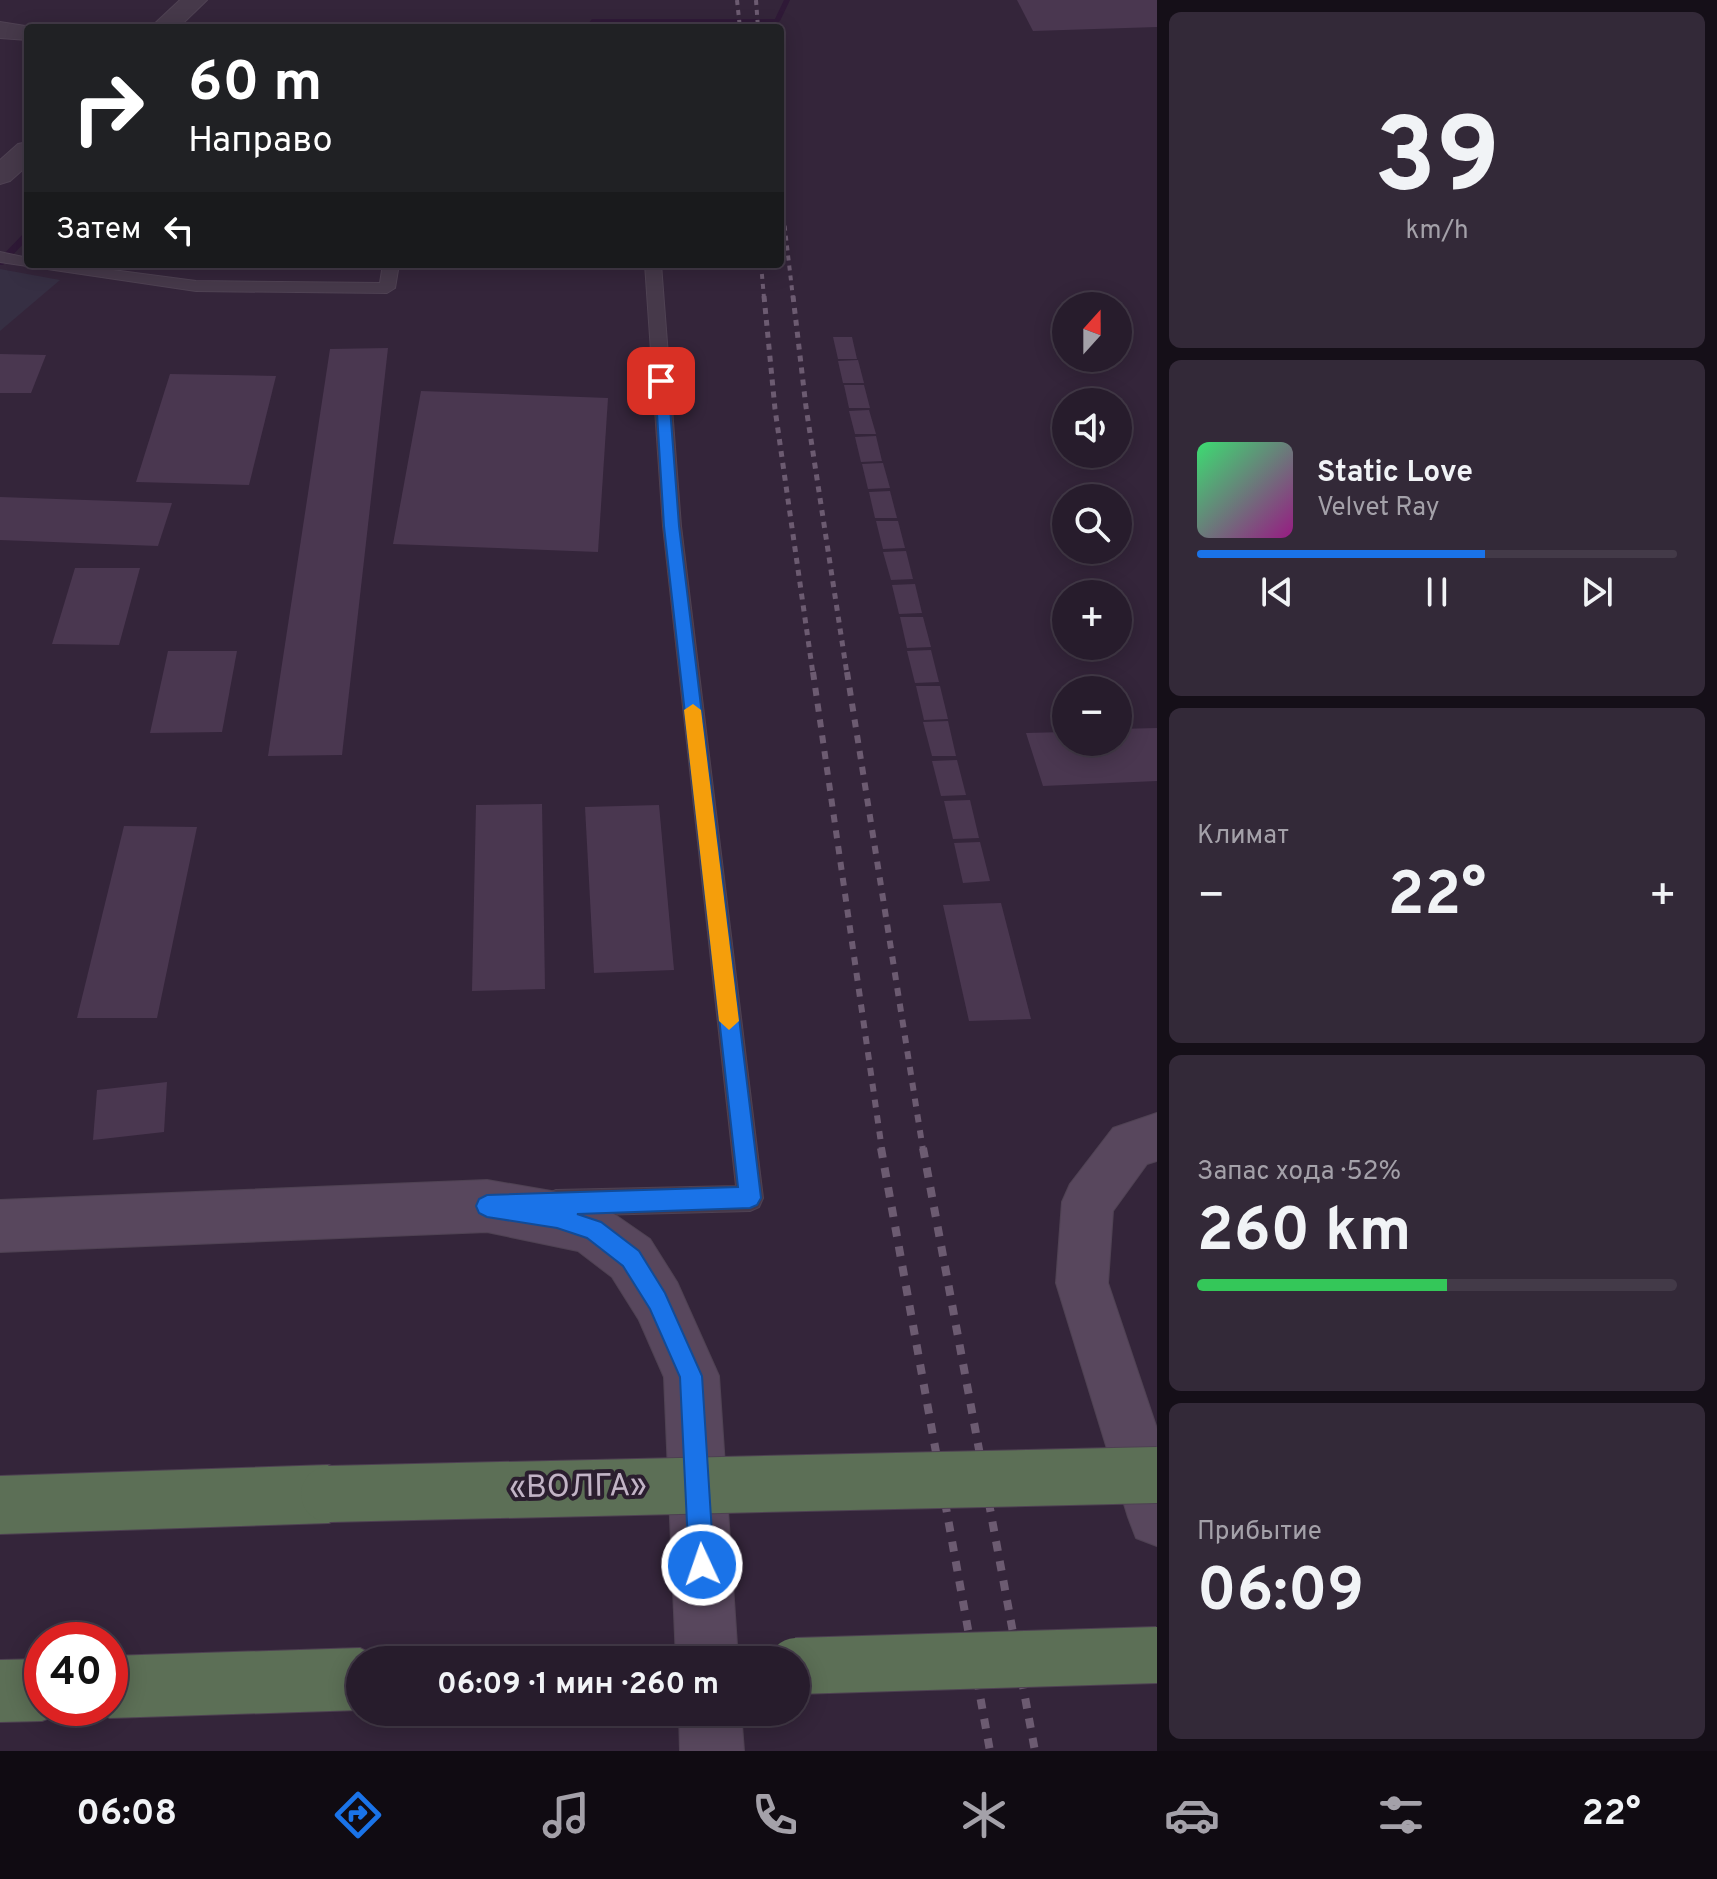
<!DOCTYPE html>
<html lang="ru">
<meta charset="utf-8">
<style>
body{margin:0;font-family:Overpass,sans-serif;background:#332938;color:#f1f3f6;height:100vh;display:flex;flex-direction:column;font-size:30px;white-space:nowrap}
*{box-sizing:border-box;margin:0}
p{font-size:26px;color:#a4a1a9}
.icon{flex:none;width:44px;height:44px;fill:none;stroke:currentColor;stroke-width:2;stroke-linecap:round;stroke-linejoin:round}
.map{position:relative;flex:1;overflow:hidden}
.side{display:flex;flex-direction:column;gap:12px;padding:12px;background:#150f18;width:560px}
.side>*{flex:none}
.hud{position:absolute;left:24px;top:24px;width:760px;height:244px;border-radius:8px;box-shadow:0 4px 20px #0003,0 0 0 2px #433a48;background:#202124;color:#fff;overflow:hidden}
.needle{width:52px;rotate:21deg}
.fabs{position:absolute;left:1052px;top:292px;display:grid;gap:16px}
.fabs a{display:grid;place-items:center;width:80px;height:80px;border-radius:50%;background:#271c2c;box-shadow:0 4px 20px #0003,0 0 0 2px #433a48;font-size:40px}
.speed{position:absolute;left:24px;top:1622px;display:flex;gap:16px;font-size:40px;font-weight:700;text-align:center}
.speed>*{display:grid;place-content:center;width:104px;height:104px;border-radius:50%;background:#271c2c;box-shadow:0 4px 20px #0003,0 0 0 2px #433a48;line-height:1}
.speed .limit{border:12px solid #d22;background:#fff;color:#111}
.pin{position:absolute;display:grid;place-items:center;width:68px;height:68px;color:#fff;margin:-34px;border-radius:16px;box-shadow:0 4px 12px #0006}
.me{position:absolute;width:88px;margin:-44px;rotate:357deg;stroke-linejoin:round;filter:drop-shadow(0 0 6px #0008)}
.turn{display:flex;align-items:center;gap:28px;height:168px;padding:0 32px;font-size:36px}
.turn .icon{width:104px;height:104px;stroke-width:2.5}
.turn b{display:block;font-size:56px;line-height:68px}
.then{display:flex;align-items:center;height:76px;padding:0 32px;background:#0003;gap:16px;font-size:30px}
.big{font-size:60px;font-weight:700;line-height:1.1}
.side .widget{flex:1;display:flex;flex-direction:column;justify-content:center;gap:12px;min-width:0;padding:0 28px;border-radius:12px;background:#332938}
.side .dial{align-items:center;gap:0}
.dial b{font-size:104px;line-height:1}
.song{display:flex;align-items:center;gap:24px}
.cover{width:96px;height:96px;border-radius:12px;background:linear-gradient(135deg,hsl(140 70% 55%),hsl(310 70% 35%))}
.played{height:8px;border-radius:4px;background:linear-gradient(90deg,#1a73e8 60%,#433a48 60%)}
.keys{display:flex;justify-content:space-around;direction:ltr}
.heat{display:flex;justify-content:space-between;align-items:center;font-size:44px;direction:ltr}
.charge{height:12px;border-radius:6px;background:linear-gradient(90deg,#34c759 52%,#433a48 0)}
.trip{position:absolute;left:346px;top:1646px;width:464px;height:80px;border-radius:40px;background:#271c2c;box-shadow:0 4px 20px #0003,0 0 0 2px #433a48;font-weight:700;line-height:80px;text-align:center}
.dock{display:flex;height:128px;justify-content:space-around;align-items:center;background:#100b12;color:#a4a1a9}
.dock .icon{width:56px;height:56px}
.dock .on{color:#1a73e8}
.dock b{font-size:36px;color:#f1f3f6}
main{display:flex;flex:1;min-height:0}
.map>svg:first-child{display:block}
.green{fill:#362f43}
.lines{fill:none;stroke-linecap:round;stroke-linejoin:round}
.stream{fill:#2f1937;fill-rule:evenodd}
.building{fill:#4a3750}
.lane-casing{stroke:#4f4253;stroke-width:2}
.street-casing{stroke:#4f4253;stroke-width:2}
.secondary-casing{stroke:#4f4253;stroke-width:2}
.highway-casing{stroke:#4e4152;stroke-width:2}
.lane{fill:#46394a;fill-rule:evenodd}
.street{fill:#46394a;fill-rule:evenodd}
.secondary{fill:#58475d;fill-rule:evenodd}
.highway{fill:#5c6f56;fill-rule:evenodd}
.rail-far3{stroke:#6c5b71;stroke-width:4;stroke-dasharray:5 5;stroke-linecap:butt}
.rail-far2{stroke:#6c5b71;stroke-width:5;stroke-dasharray:6 6;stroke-linecap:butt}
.rail-far1{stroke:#6c5b71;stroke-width:6;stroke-dasharray:8 8;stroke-linecap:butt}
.rail{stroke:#6c5b71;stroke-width:8;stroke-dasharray:10 10;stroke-linecap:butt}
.highway-bridge-casing{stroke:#4e4152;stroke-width:58;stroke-linecap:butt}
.highway-bridge{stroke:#5c6f56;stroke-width:56}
.route{fill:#1a73e8;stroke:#114b97;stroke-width:2}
.slow{fill:#f59e0b}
.labels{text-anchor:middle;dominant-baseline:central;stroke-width:8;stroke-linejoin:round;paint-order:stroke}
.near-street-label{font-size:32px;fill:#c2b4c6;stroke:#2b1e2f}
</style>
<main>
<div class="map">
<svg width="1157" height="1751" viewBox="0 0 1157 1751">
<rect width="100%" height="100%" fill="#34253a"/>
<polygon class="green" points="0,269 60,280 0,331"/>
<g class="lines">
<g class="stream">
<polygon points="784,0 790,0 780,21 777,23 594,23 591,28 585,28 592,19 775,19"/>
<polygon points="25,232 28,232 28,239 3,265 0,265 0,258"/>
</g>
</g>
<g class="building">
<polygon points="1017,0 1157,0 1157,27 1033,31"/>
<polygon points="426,264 492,264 492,269 425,268"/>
<polygon points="833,337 852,337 857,359 838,359"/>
<polygon points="388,348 342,755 268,756 330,349"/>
<polygon points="0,354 46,355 31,393 0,393"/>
<polygon points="858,360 864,383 843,383 838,361"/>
<polygon points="170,374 276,376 249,485 136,482"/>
<polygon points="844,385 864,385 870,408 849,408"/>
<polygon points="421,391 608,398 598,552 393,544"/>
<polygon points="869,410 876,434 855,434 849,411"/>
<polygon points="876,436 882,461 861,462 855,437"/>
<polygon points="883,463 890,488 868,489 862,464"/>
<polygon points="890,491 897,518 875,518 869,492"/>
<polygon points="0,497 172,503 158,546 0,540"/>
<polygon points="876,521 898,521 905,548 883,549"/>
<polygon points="906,551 913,579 891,580 883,552"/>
<polygon points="75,568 140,568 119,645 52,644"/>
<polygon points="915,584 922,613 899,614 892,585"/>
<polygon points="900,617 923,617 931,647 907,648"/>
<polygon points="931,650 939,682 915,683 907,651"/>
<polygon points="168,651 237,651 222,732 150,733"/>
<polygon points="916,686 940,686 948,719 924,720"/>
<polygon points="948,721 956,756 932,756 923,722"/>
<polygon points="1157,728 1157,781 1043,786 1026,733 1066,732 1066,742 1118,742 1118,729"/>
<polygon points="957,760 966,795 941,796 932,761"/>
<polygon points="970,800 979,838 953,839 944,801"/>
<polygon points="542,804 545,989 472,991 476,805"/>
<polygon points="659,805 674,970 594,973 585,807"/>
<polygon points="124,826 197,827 157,1018 77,1018"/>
<polygon points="980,842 990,881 963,883 954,843"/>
<polygon points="1001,903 1031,1019 969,1021 943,905"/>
<polygon points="167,1082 164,1132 93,1140 97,1090"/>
</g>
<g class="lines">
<defs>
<g id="lane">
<polygon points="0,252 28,258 28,264 67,264 196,281 380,283 383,264 399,264 395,288 387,293 196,291 0,262"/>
<polygon points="645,264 661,264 681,526 763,1198 759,1207 750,1211 556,1216 547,1212 543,1203 547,1194 556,1190 736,1186 663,526"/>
</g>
<g id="street">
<polygon points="180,0 207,0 178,28 150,28"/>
<polygon points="0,22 38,28 28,28 28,40 0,38"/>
<polygon points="28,142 28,165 10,181 0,184 0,160 18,144"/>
</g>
<g id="secondary">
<polygon points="1157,1113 1157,1161 1147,1164 1113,1211 1108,1283 1157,1429 1157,1546 1136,1538 1128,1517 1056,1283 1062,1202 1070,1184 1113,1128"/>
<polygon points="487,1180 557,1192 611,1212 650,1239 677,1282 719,1376 738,1660 676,1660 664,1377 639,1320 612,1277 578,1251 487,1232 0,1252 0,1200"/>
<polygon points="679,1712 741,1712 744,1751 680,1751"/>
</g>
<g id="highway">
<polygon points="329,1465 349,1474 358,1494 349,1514 329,1523 0,1534 0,1476"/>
<polygon points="360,1648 383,1660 360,1660 360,1710 110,1718 88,1708 110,1708 110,1656"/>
<polygon points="42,1659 42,1708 66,1708 64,1712 42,1721 0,1722 0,1660"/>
</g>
</defs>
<use href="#lane" class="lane-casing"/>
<use href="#street" class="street-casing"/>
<use href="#secondary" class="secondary-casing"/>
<use href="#highway" class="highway-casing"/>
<use href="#lane" class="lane"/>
<use href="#street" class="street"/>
<use href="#secondary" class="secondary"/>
<use href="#highway" class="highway"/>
<g class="rail-far3">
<polyline points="737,0 740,28"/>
<polyline points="756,0 758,28"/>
<polyline points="780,186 793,298"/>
<polyline points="761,264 764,298"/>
</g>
<g class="rail-far2">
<polyline points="764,296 775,409 813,674"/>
<polyline points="793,296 806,407 847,674"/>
</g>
<g class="rail-far1">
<polyline points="813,672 882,1150"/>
<polyline points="847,672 923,1150"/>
</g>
<g class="rail">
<polyline points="881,1148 990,1751"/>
<polyline points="923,1148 1035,1751"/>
</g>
<defs>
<g id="highway-bridge">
<polyline points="329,1494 1157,1475"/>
<polyline points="796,1666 1157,1655"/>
</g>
</defs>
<use href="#highway-bridge" class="highway-bridge-casing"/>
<use href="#highway-bridge" class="highway-bridge"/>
</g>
<polygon class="route" points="661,376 668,381 679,526 761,1198 757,1205 750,1208 577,1214 601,1222 639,1251 665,1293 702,1376 714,1565 710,1574 702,1578 693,1574 689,1565 680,1377 650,1309 623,1266 587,1238 557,1228 487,1217 479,1213 476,1206 479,1199 487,1195 738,1187 664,526 655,381"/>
<polygon class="slow" points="693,704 701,710 739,1021 729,1030 719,1021 684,710"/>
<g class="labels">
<g class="near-street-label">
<text transform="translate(578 1488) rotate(-1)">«ВОЛГА»</text>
</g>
</g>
</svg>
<div class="fabs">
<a><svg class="needle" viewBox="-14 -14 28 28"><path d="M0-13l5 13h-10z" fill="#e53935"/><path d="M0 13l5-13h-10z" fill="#a4a1a9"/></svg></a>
<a><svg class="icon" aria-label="sound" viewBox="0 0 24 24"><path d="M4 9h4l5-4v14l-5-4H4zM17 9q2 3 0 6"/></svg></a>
<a><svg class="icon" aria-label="search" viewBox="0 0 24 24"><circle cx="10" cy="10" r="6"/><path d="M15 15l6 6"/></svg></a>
<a>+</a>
<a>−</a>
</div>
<div class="speed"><div class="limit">40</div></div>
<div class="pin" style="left:661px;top:381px;background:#d93025"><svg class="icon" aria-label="arrive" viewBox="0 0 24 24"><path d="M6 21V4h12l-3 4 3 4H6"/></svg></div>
<svg class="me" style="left:702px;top:1565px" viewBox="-20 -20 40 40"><circle r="17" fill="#1a73e8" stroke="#fff" stroke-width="3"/><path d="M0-11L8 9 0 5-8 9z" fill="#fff"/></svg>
<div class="trip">06:09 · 1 мин · 260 m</div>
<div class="hud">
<div class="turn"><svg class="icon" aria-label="right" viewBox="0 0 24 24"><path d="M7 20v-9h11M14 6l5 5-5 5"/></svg><div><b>60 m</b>Направо</div></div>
<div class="then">Затем<svg class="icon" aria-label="left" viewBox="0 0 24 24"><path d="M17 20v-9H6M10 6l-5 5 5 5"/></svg></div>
</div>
</div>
<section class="side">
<div class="widget dial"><b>39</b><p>km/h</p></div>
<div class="widget">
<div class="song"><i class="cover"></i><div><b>Static Love</b><p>Velvet Ray</p></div></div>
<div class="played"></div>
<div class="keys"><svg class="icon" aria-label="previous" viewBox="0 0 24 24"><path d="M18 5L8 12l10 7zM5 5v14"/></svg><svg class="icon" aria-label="pause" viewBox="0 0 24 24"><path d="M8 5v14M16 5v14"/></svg><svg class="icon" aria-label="next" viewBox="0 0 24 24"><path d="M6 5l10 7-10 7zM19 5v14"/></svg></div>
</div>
<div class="widget"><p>Климат</p>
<div class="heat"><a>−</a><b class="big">22°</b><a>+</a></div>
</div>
<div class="widget"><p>Запас хода · 52%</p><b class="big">260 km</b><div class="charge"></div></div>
<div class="widget"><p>Прибытие</p><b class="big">06:09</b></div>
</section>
</main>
<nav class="dock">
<b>06:08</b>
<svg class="icon on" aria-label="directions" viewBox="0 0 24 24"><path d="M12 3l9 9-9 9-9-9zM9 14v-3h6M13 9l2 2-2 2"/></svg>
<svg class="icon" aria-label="music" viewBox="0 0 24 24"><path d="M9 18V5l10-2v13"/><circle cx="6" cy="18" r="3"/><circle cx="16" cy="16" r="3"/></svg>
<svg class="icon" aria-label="phone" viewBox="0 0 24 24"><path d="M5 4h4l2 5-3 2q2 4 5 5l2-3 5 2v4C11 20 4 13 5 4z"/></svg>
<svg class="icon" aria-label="climate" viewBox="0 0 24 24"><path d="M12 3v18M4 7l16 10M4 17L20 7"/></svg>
<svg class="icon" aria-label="car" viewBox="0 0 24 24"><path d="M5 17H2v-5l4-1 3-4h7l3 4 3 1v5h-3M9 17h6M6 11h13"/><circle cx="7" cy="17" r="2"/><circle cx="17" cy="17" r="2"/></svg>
<svg class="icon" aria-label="filters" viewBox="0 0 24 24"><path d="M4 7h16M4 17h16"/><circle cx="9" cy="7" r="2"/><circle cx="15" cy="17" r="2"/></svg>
<b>22°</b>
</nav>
